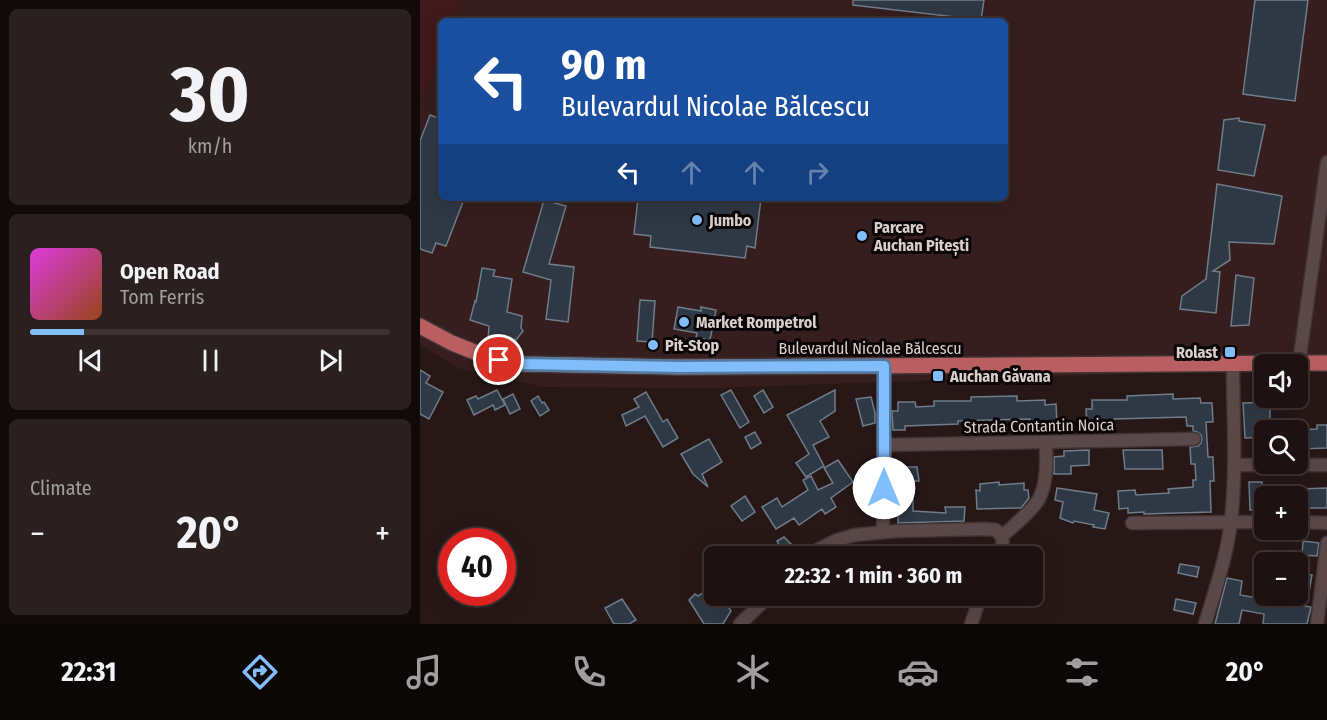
<!DOCTYPE html>
<meta charset="utf-8">
<style>
body{margin:0;font-family:"Fira Sans Condensed",sans-serif;background:#2a201f;color:#f1f3f6;height:100vh;display:flex;flex-direction:column;font-size:22px;white-space:nowrap}
*{box-sizing:border-box;margin:0}
p{font-size:20px;color:#a09e9f}
.icon{flex:none;width:33px;height:33px;fill:none;stroke:currentColor;stroke-width:2;stroke-linecap:round;stroke-linejoin:round}
.map{position:relative;flex:1;overflow:hidden}
.side{display:flex;flex-direction:column;gap:9px;padding:9px;background:#100a09;width:420px}
.side>*{flex:none}
.hud{position:absolute;left:18px;top:18px;width:570px;height:183px;border-radius:9px;box-shadow:0 6px 24px #0002,0 0 0 2px #3b3231;background:#1a4fa0;color:#fff;overflow:hidden}
.controls{position:absolute;left:834px;top:354px;display:grid;gap:12px}
.controls a{display:grid;place-items:center;width:54px;height:54px;border-radius:9px;background:#1d1211;box-shadow:0 6px 24px #0002,0 0 0 2px #3b3231;font-size:30px}
.speed{position:absolute;left:18px;top:528px;display:flex;gap:12px;font-size:30px;font-weight:700;text-align:center}
.speed>*{display:grid;place-content:center;width:78px;height:78px;border-radius:50%;background:#1d1211;box-shadow:0 6px 24px #0002,0 0 0 2px #3b3231;line-height:1}
.speed .limit{border:9px solid #d22;background:#fff;color:#111}
.pin{position:absolute;display:grid;place-items:center;width:51px;height:51px;color:#fff;margin:-26px;border:3px solid #fff;border-radius:50%;box-shadow:0 2px 6px #0007}
.me{position:absolute;width:66px;margin:-33px;rotate:0deg;stroke-linejoin:round;filter:drop-shadow(0 0 4px #0008)}
.turn{display:flex;align-items:center;gap:21px;height:126px;padding:0 24px;font-size:27px}
.turn .icon{width:78px;height:78px;stroke-width:2.5}
.turn b{display:block;font-size:42px;line-height:51px}
.lanes{display:flex;align-items:center;height:57px;padding:0 24px;background:#0003;justify-content:center;gap:30px;direction:ltr}
.lanes .off{opacity:.35}
.big{font-size:45px;font-weight:700;line-height:1.1}
.side .card{flex:1;display:flex;flex-direction:column;justify-content:center;gap:9px;min-width:0;padding:0 21px;border-radius:9px;background:#2a201f}
.side .dial{align-items:center;gap:0}
.dial b{font-size:78px;line-height:1}
.song{display:flex;align-items:center;gap:18px}
.cover{width:72px;height:72px;border-radius:9px;background:linear-gradient(135deg,hsl(300 70% 55%),hsl(20 70% 35%))}
.played{height:6px;border-radius:3px;background:linear-gradient(90deg,#80bdfa 15%,#3b3231 15%)}
.keys{display:flex;justify-content:space-around;direction:ltr}
.heat{display:flex;justify-content:space-between;align-items:center;font-size:33px;direction:ltr}
.trip{position:absolute;left:284px;top:546px;width:339px;height:60px;border-radius:9px;background:#1d1211;box-shadow:0 6px 24px #0002,0 0 0 2px #3b3231;font-weight:700;line-height:60px;text-align:center}
.tabs{display:flex;height:96px;justify-content:space-around;align-items:center;background:#0c0707;color:#a09e9f}
.tabs .icon{width:42px;height:42px}
.tabs .selected{color:#80bdfa}
.tabs b{font-size:27px;color:#f1f3f6}
main{display:flex;flex:1;min-height:0}
.map>svg:first-child{display:block}
.built{fill:#351e1d}
.green{fill:#411a1b}
.building{fill:#2e3945;stroke:#6f7c89;stroke-width:1.5}
.lines{fill:none;stroke-linecap:round;stroke-linejoin:round}
.minor-casing{stroke:#403534;stroke-width:15}
.major-casing{stroke:#403534;stroke-width:18}
.minor{stroke:#5b4848;stroke-width:12}
.major{stroke:#ba5f61;stroke-width:15}
.route-casing{stroke:#537ba2;stroke-width:15}
.route{stroke:#80bdfa;stroke-width:10}
.poi-dot{fill:#80bdfa;stroke:#0b0505;stroke-width:2}
.labels{text-anchor:middle;dominant-baseline:central;stroke-width:6;stroke-linejoin:round;paint-order:stroke}
.poi-label{font-size:16px;font-weight:bold;fill:#dacfce;stroke:#0b0505;text-anchor:start}
.street-label{font-size:16px;fill:#dacfce;stroke:#0b0505}
</style>
<main>
<section class="side">
<div class="card dial"><b>30</b><p>km/h</p></div>
<div class="card">
<div class="song"><i class="cover"></i><div><b>Open Road</b><p>Tom Ferris</p></div></div>
<div class="played"></div>
<div class="keys"><svg class="icon" aria-label="previous" viewBox="0 0 24 24"><path d="M18 5L8 12l10 7zM5 5v14"/></svg><svg class="icon" aria-label="pause" viewBox="0 0 24 24"><path d="M8 5v14M16 5v14"/></svg><svg class="icon" aria-label="next" viewBox="0 0 24 24"><path d="M6 5l10 7-10 7zM19 5v14"/></svg></div>
</div>
<div class="card"><p>Climate</p>
<div class="heat"><a>−</a><b class="big">20°</b><a>+</a></div>
</div>
</section>
<div class="map">
<svg width="907" height="624" viewBox="0 0 907 624">
<rect width="100%" height="100%" fill="#271817"/>
<polygon class="built" points="42,0 907,0 907,367 292,388 124,387 37,368 0,344 0,104 21,52 21,198 585,198 585,21 33,21"/>
<polygon class="green" points="0,0 42,0 33,21 21,21 21,52 0,104"/>
<g class="building">
<polygon points="433,0 564,0 561,20 433,5"/>
<polygon points="835,0 888,0 875,101 823,94"/>
<polygon points="10,115 21,119 21,198 33,198 43,202 26,246 16,243 12,253 0,249 0,141"/>
<polygon points="819,118 819,121 845,125 834,176 798,170 804,120"/>
<polygon points="797,184 862,196 854,244 809,242 810,260 793,271 800,272 796,313 760,309 762,296 786,279"/>
<polygon points="218,198 341,198 335,248 327,246 325,258 230,247 231,236 214,234"/>
<polygon points="124,200 146,206 129,264 154,267 148,322 126,319 131,280 103,272"/>
<polygon points="62,268 75,270 73,276 92,279 87,312 102,316 101,328 103,331 96,340 82,336 82,341 68,339 69,326 50,320 55,301 56,302"/>
<polygon points="816,275 834,278 829,325 811,326"/>
<polygon points="220,300 235,301 232,342 217,341"/>
<polygon points="258,307 281,311 281,307 296,310 290,340 276,338 277,333 254,329"/>
<polygon points="0,370 10,376 6,383 23,392 9,419 0,414"/>
<polygon points="77,390 85,405 75,410 73,405 54,415 47,400 56,396 58,399"/>
<polygon points="311,390 329,422 320,428 301,395"/>
<polygon points="343,390 353,407 344,413 334,396"/>
<polygon points="415,390 415,411 400,421 409,437 393,445 404,466 386,477 376,463 389,454 367,415"/>
<polygon points="226,392 243,422 247,419 258,438 243,447 225,416 206,426 202,415 219,407 214,399"/>
<polygon points="93,394 100,409 90,414 83,399"/>
<polygon points="753,394 753,399 780,398 781,403 792,403 793,422 786,422 788,457 793,457 794,481 790,481 791,512 724,514 724,512 708,513 708,508 699,509 698,491 715,490 716,495 749,493 748,489 773,487 773,480 776,480 775,464 771,464 770,447 778,446 781,443 782,439 781,435 777,432 773,431 773,426 767,426 766,417 694,419 694,423 679,424 679,428 667,428 666,409 672,409 672,400 707,400 707,396"/>
<polygon points="118,396 122,403 124,402 129,410 120,416 111,401"/>
<polygon points="597,396 597,401 625,400 625,405 636,404 637,424 631,424 631,433 617,433 617,428 611,428 610,419 538,421 538,424 485,426 485,430 473,430 472,411 478,411 478,402 495,402 496,407 514,406 514,401 551,401 551,397"/>
<polygon points="451,397 455,413 455,423 443,426 436,399"/>
<polygon points="850,402 850,430 844,430 844,437 825,438 823,403"/>
<polygon points="897,425 907,425 907,448 878,449 878,430 897,429"/>
<polygon points="335,432 341,443 331,449 325,437"/>
<polygon points="289,439 302,462 282,474 288,487 273,474 261,454"/>
<polygon points="669,450 669,465 651,466 651,474 634,474 634,457 644,456 644,451"/>
<polygon points="703,450 742,450 743,469 705,469"/>
<polygon points="418,460 433,482 411,498 416,507 405,514 402,509 379,525 374,518 356,529 342,507 357,498 362,507 388,490 383,480 391,476 398,490 413,483 404,468"/>
<polygon points="480,467 497,467 499,481 493,481 493,511 526,513 525,507 545,507 544,521 478,523 478,478 481,479"/>
<polygon points="579,482 579,485 604,483 604,490 608,490 609,498 601,508 557,509 556,490 560,491 560,484"/>
<polygon points="829,482 842,482 842,490 844,490 844,509 830,510"/>
<polygon points="637,488 677,494 674,510 689,513 685,529 673,527 674,525 654,521 653,523 640,518 643,502 635,500"/>
<polygon points="907,488 907,508 878,508 878,496 847,496 847,490"/>
<polygon points="325,496 335,512 322,521 311,506"/>
<polygon points="364,537 378,551 373,556 365,556 357,541"/>
<polygon points="883,541 899,543 897,556 882,555"/>
<polygon points="430,549 445,556 411,556 411,553"/>
<polygon points="760,564 779,567 777,577 758,573"/>
<polygon points="878,573 892,575 889,592 878,590"/>
<polygon points="807,578 822,581 820,595 891,607 887,624 843,624 844,614 822,610 819,624 795,624"/>
<polygon points="294,585 294,596 302,596 311,611 303,624 284,624 269,600 275,594 278,596"/>
<polygon points="202,599 216,620 209,624 194,624 185,608"/>
<polygon points="756,599 776,603 773,614 754,610"/>
</g>
<g class="lines">
<defs>
<g id="minor">
<polyline points="879,363 907,162"/>
<polyline points="464,445 774,439"/>
<polyline points="814,465 907,465"/>
<polyline points="878,522 907,523"/>
<polyline points="712,523 844,522"/>
<polyline points="463,532 464,366"/>
<path d="M582 536C592 528 613 509 619 499 628 481 626 461 626 442"/>
<path d="M389 556 401 548 417 540 435 535 477 531 566 529 576 530C586 540 583 544 577 556"/>
<polyline points="320,624 349,596"/>
<polyline points="551,624 561,596"/>
<path d="M785 624C795 590 807 556 811 521 817 469 813 416 813 364"/>
<polyline points="897,624 907,543"/>
</g>
<polyline id="major" points="0,326 32,343 57,353 79,360 104,364 258,367 907,363"/>
</defs>
<use href="#minor" class="minor-casing"/>
<use href="#major" class="major-casing"/>
<use href="#minor" class="minor"/>
<use href="#major" class="major"/>
</g>
<g class="lines">
<defs>
<polyline id="route" points="79,360 104,364 258,367 464,366 464,488"/>
</defs>
<use href="#route" class="route-casing"/>
<use href="#route" class="route"/>
</g>
<g class="poi-dot">
<circle cx="277" cy="220" r="6"/>
<circle cx="442" cy="236" r="6"/>
<circle cx="264" cy="322" r="6"/>
<circle cx="233" cy="345" r="6"/>
<rect x="804" y="346" width="12" height="12" rx="3"/>
<rect x="512" y="370" width="12" height="12" rx="3"/>
</g>
<g class="labels">
<g class="poi-label">
<text x="289" y="220">Jumbo</text>
<text x="454" y="227">Parcare<tspan x="454" dy="18">Auchan Pitești</tspan></text>
<text x="276" y="322">Market Rompetrol</text>
<text x="245" y="345">Pit-Stop</text>
<text x="798" y="352" text-anchor="end">Rolast</text>
<text x="530" y="376">Auchan Găvana</text>
</g>
<g class="street-label">
<text x="450" y="348">Bulevardul Nicolae Bălcescu</text>
<text transform="translate(619 426) rotate(-1)">Strada Contantin Noica</text>
</g>
</g>
</svg>
<div class="controls">
<a><svg class="icon" aria-label="sound" viewBox="0 0 24 24"><path d="M4 9h4l5-4v14l-5-4H4zM17 9q2 3 0 6"/></svg></a>
<a><svg class="icon" aria-label="search" viewBox="0 0 24 24"><circle cx="10" cy="10" r="6"/><path d="M15 15l6 6"/></svg></a>
<a>+</a>
<a>−</a>
</div>
<div class="speed"><div class="limit">40</div></div>
<div class="pin" style="left:79px;top:360px;background:#d93025"><svg class="icon" aria-label="arrive" viewBox="0 0 24 24"><path d="M6 21V4h12l-3 4 3 4H6"/></svg></div>
<svg class="me" style="left:464px;top:488px" viewBox="-20 -20 40 40"><circle r="19" fill="#fff"/><path d="M0-13L10 11 0 6-10 11z" fill="#80bdfa"/></svg>
<div class="trip">22:32 · 1 min · 360 m</div>
<div class="hud">
<div class="turn"><svg class="icon" aria-label="left" viewBox="0 0 24 24"><path d="M17 20v-9H6M10 6l-5 5 5 5"/></svg><div><b>90 m</b>Bulevardul Nicolae Bălcescu</div></div>
<div class="lanes"><svg class="icon" aria-label="left" viewBox="0 0 24 24"><path d="M17 20v-9H6M10 6l-5 5 5 5"/></svg><svg class="icon off" aria-label="ahead" viewBox="0 0 24 24"><path d="M12 20V5M6 11l6-6 6 6"/></svg><svg class="icon off" aria-label="ahead" viewBox="0 0 24 24"><path d="M12 20V5M6 11l6-6 6 6"/></svg><svg class="icon off" aria-label="right" viewBox="0 0 24 24"><path d="M7 20v-9h11M14 6l5 5-5 5"/></svg></div>
</div>
</div>
</main>
<nav class="tabs">
<b>22:31</b>
<svg class="icon selected" aria-label="directions" viewBox="0 0 24 24"><path d="M12 3l9 9-9 9-9-9zM9 14v-3h6M13 9l2 2-2 2"/></svg>
<svg class="icon" aria-label="music" viewBox="0 0 24 24"><path d="M9 18V5l10-2v13"/><circle cx="6" cy="18" r="3"/><circle cx="16" cy="16" r="3"/></svg>
<svg class="icon" aria-label="phone" viewBox="0 0 24 24"><path d="M5 4h4l2 5-3 2q2 4 5 5l2-3 5 2v4C11 20 4 13 5 4z"/></svg>
<svg class="icon" aria-label="climate" viewBox="0 0 24 24"><path d="M12 3v18M4 7l16 10M4 17L20 7"/></svg>
<svg class="icon" aria-label="car" viewBox="0 0 24 24"><path d="M5 17H2v-5l4-1 3-4h7l3 4 3 1v5h-3M9 17h6M6 11h13"/><circle cx="7" cy="17" r="2"/><circle cx="17" cy="17" r="2"/></svg>
<svg class="icon" aria-label="filters" viewBox="0 0 24 24"><path d="M4 7h16M4 17h16"/><circle cx="9" cy="7" r="2"/><circle cx="15" cy="17" r="2"/></svg>
<b>20°</b>
</nav>
